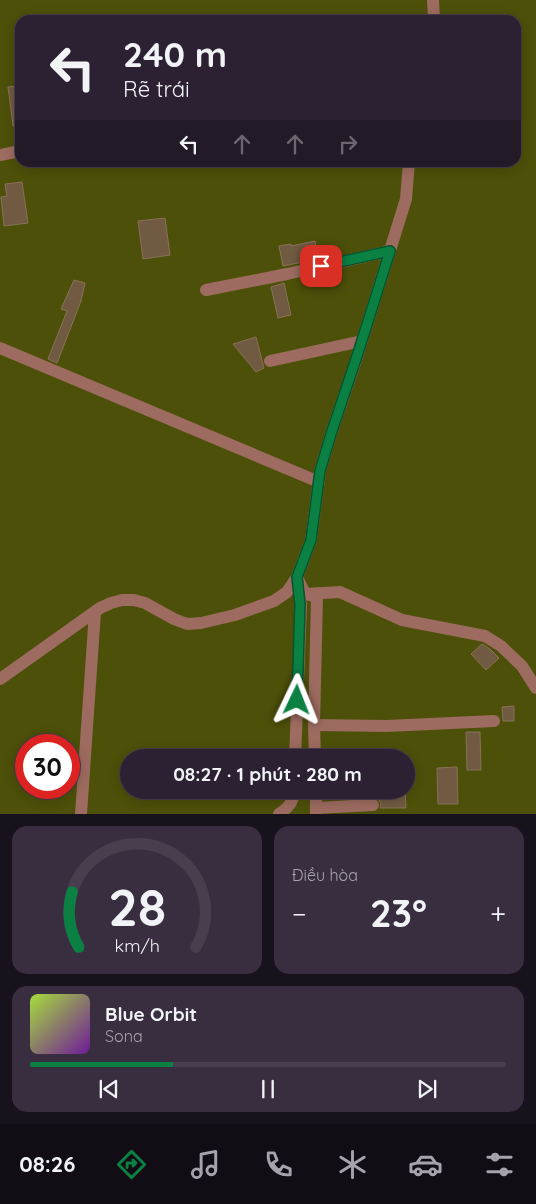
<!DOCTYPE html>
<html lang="vi">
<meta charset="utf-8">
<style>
body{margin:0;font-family:Quicksand,sans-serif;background:#382e3f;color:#f1f3f6;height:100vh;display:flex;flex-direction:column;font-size:19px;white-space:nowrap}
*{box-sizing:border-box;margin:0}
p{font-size:16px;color:#a6a3ac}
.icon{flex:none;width:28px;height:28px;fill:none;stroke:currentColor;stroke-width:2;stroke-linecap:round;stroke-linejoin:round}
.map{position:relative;height:814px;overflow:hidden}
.sheet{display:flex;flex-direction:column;gap:12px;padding:12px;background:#18121c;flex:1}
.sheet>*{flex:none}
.guide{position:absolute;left:15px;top:15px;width:506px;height:152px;border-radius:15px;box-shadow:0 2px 12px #0003,0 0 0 1px #483e4e;background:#2c2133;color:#f1f3f6;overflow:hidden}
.speed{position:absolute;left:15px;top:734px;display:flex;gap:10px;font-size:25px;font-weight:700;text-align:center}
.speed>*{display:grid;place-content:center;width:65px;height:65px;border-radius:50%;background:#2c2133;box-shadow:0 2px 12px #0003,0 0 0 1px #483e4e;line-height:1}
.speed .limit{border:8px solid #d22;background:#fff;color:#111}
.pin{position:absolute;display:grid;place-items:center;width:42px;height:42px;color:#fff;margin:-21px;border-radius:10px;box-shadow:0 2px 8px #0006}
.me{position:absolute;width:55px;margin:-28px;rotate:2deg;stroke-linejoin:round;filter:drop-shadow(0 0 4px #0008)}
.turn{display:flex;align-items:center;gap:18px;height:105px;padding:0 25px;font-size:22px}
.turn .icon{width:65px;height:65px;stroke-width:2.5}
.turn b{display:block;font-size:35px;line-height:42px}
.lanes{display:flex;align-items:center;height:48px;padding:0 25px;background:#0003;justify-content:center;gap:25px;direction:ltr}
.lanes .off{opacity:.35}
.big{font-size:38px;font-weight:700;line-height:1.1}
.sheet .tile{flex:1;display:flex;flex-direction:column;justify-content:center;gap:8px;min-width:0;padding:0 18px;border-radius:15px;background:#382e3f}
.sheet .dial{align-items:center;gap:0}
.dial svg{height:130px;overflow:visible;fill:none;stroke:#483e4e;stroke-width:7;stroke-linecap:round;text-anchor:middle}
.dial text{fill:#f1f3f6;stroke:none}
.song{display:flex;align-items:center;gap:15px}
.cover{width:60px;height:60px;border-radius:8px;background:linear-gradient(135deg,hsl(80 70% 55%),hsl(280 70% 35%))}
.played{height:5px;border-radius:2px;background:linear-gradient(90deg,#0b8043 30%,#483e4e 30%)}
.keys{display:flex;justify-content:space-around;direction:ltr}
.heat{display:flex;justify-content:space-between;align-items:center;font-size:28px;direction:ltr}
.sheet .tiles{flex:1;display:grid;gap:12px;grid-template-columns:1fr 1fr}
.tile:last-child{grid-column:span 2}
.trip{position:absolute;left:120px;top:749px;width:295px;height:50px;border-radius:25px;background:#2c2133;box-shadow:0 2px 12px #0003,0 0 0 1px #483e4e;font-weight:700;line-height:50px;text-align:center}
.menu{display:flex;height:80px;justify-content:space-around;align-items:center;background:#120d14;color:#a6a3ac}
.menu .icon{width:35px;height:35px}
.menu .on{color:#0b8043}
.menu b{font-size:22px;color:#f1f3f6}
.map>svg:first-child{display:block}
.green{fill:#4d5009;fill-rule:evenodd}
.building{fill:#705a41;stroke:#897258}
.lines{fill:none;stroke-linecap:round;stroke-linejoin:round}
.minor{stroke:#9d6b60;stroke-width:12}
.route-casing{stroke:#07532c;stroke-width:12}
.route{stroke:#0b8043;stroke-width:9}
</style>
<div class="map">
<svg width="536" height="814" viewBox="0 0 536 814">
<rect width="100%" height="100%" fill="#3b2c44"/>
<path class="green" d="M0 0H536V814H0ZM20 20H516V162H20ZM26 745H69V788H26ZM129 758H406V790H129Z"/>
<g class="building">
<polygon points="20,86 20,126 13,126 8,87"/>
<polygon points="22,182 28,223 4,226 1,197 7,196 5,184"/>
<polygon points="165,218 170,255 143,259 138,221"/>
<polygon points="315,241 318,259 283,266 279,246 291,244 291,246"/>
<polygon points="74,280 85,283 81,301 57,363 48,359 67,311 61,309"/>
<polygon points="284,283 291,315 278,318 271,287"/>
<polygon points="256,337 264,368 256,372 233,344"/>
<polygon points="482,644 490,649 499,658 486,670 471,654"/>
<polygon points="514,706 514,721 503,721 502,707"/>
<polygon points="466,732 480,732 481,770 467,770"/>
<polygon points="457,767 458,804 438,804 437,768"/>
<polygon points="379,790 405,790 406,808 380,808 381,804 379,800"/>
</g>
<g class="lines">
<g class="minor">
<polyline points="433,0 434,20"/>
<polyline points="0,155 20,151"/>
<polyline points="206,290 287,274 390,251"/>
<polyline points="0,348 319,482"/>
<polyline points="270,361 362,341"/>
<polyline points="305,594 317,597 314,725 315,758"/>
<polyline points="0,679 100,608 111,603 122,600 134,600 145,603 174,619 187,624 201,623 235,615 274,601 287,592 297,577 311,540 320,471 331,434 356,360 406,199 409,162"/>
<polyline points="314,725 387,726 494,721"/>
<polyline points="295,758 301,605 297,577 305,594 340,592 402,620 485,636 501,646 522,666 536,688"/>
<polyline points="316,790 316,814"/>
<polyline points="316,808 373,805"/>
<polyline points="81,814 95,612"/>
<path d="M279 814C289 807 293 803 294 790"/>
</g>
</g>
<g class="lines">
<defs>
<polyline id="route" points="297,700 300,604 297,577 311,540 320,471 331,434 359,350 390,251 321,266"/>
</defs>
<use href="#route" class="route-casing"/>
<use href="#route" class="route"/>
</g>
</svg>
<div class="speed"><div class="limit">30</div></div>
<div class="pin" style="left:321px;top:266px;background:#d93025"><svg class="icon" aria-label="arrive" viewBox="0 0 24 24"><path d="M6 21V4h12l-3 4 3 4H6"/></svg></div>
<svg class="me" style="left:297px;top:700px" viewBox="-20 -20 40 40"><path d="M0-17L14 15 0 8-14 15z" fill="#0b8043" stroke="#fff" stroke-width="4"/></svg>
<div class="trip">08:27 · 1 phút · 280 m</div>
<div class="guide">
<div class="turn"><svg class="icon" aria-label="left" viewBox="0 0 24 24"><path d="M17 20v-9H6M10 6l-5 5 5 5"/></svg><div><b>240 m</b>Rẽ trái</div></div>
<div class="lanes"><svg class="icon" aria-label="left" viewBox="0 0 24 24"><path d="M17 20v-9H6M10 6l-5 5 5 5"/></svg><svg class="icon off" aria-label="ahead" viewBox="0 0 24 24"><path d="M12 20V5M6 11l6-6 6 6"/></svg><svg class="icon off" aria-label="ahead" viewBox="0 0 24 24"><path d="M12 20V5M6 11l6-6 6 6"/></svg><svg class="icon off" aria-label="right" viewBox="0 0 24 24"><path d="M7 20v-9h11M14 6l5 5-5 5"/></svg></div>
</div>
</div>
<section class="sheet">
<div class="tiles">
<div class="tile dial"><svg viewBox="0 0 100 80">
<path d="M14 69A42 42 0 1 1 86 69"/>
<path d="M14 69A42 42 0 0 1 10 35" stroke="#0b8043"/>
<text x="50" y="56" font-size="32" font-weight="700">28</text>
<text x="50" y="72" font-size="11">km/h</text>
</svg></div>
<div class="tile"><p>Điều hòa</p>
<div class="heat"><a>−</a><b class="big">23°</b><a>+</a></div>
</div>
<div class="tile">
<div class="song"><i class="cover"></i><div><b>Blue Orbit</b><p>Sona</p></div></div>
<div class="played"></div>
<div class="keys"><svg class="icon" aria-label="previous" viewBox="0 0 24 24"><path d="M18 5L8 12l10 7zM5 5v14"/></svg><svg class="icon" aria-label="pause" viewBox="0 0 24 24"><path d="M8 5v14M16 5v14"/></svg><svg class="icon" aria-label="next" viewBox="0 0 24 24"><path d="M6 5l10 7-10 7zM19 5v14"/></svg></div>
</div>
</div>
</section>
<nav class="menu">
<b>08:26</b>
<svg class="icon on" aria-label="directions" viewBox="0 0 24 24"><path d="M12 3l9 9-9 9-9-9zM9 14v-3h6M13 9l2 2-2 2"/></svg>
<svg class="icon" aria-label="music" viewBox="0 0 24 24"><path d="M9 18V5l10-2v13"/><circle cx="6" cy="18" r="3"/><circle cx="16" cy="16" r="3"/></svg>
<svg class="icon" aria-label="phone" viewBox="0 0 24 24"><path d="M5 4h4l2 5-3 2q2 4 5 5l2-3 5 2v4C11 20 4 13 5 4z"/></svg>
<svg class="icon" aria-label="climate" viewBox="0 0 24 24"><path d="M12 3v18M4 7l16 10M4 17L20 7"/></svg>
<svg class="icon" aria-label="car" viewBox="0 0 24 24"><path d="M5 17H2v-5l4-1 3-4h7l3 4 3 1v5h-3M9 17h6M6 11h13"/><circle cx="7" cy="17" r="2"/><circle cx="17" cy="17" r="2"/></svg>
<svg class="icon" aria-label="filters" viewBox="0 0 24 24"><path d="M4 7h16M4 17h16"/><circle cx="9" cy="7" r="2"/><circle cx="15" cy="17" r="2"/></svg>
</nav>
